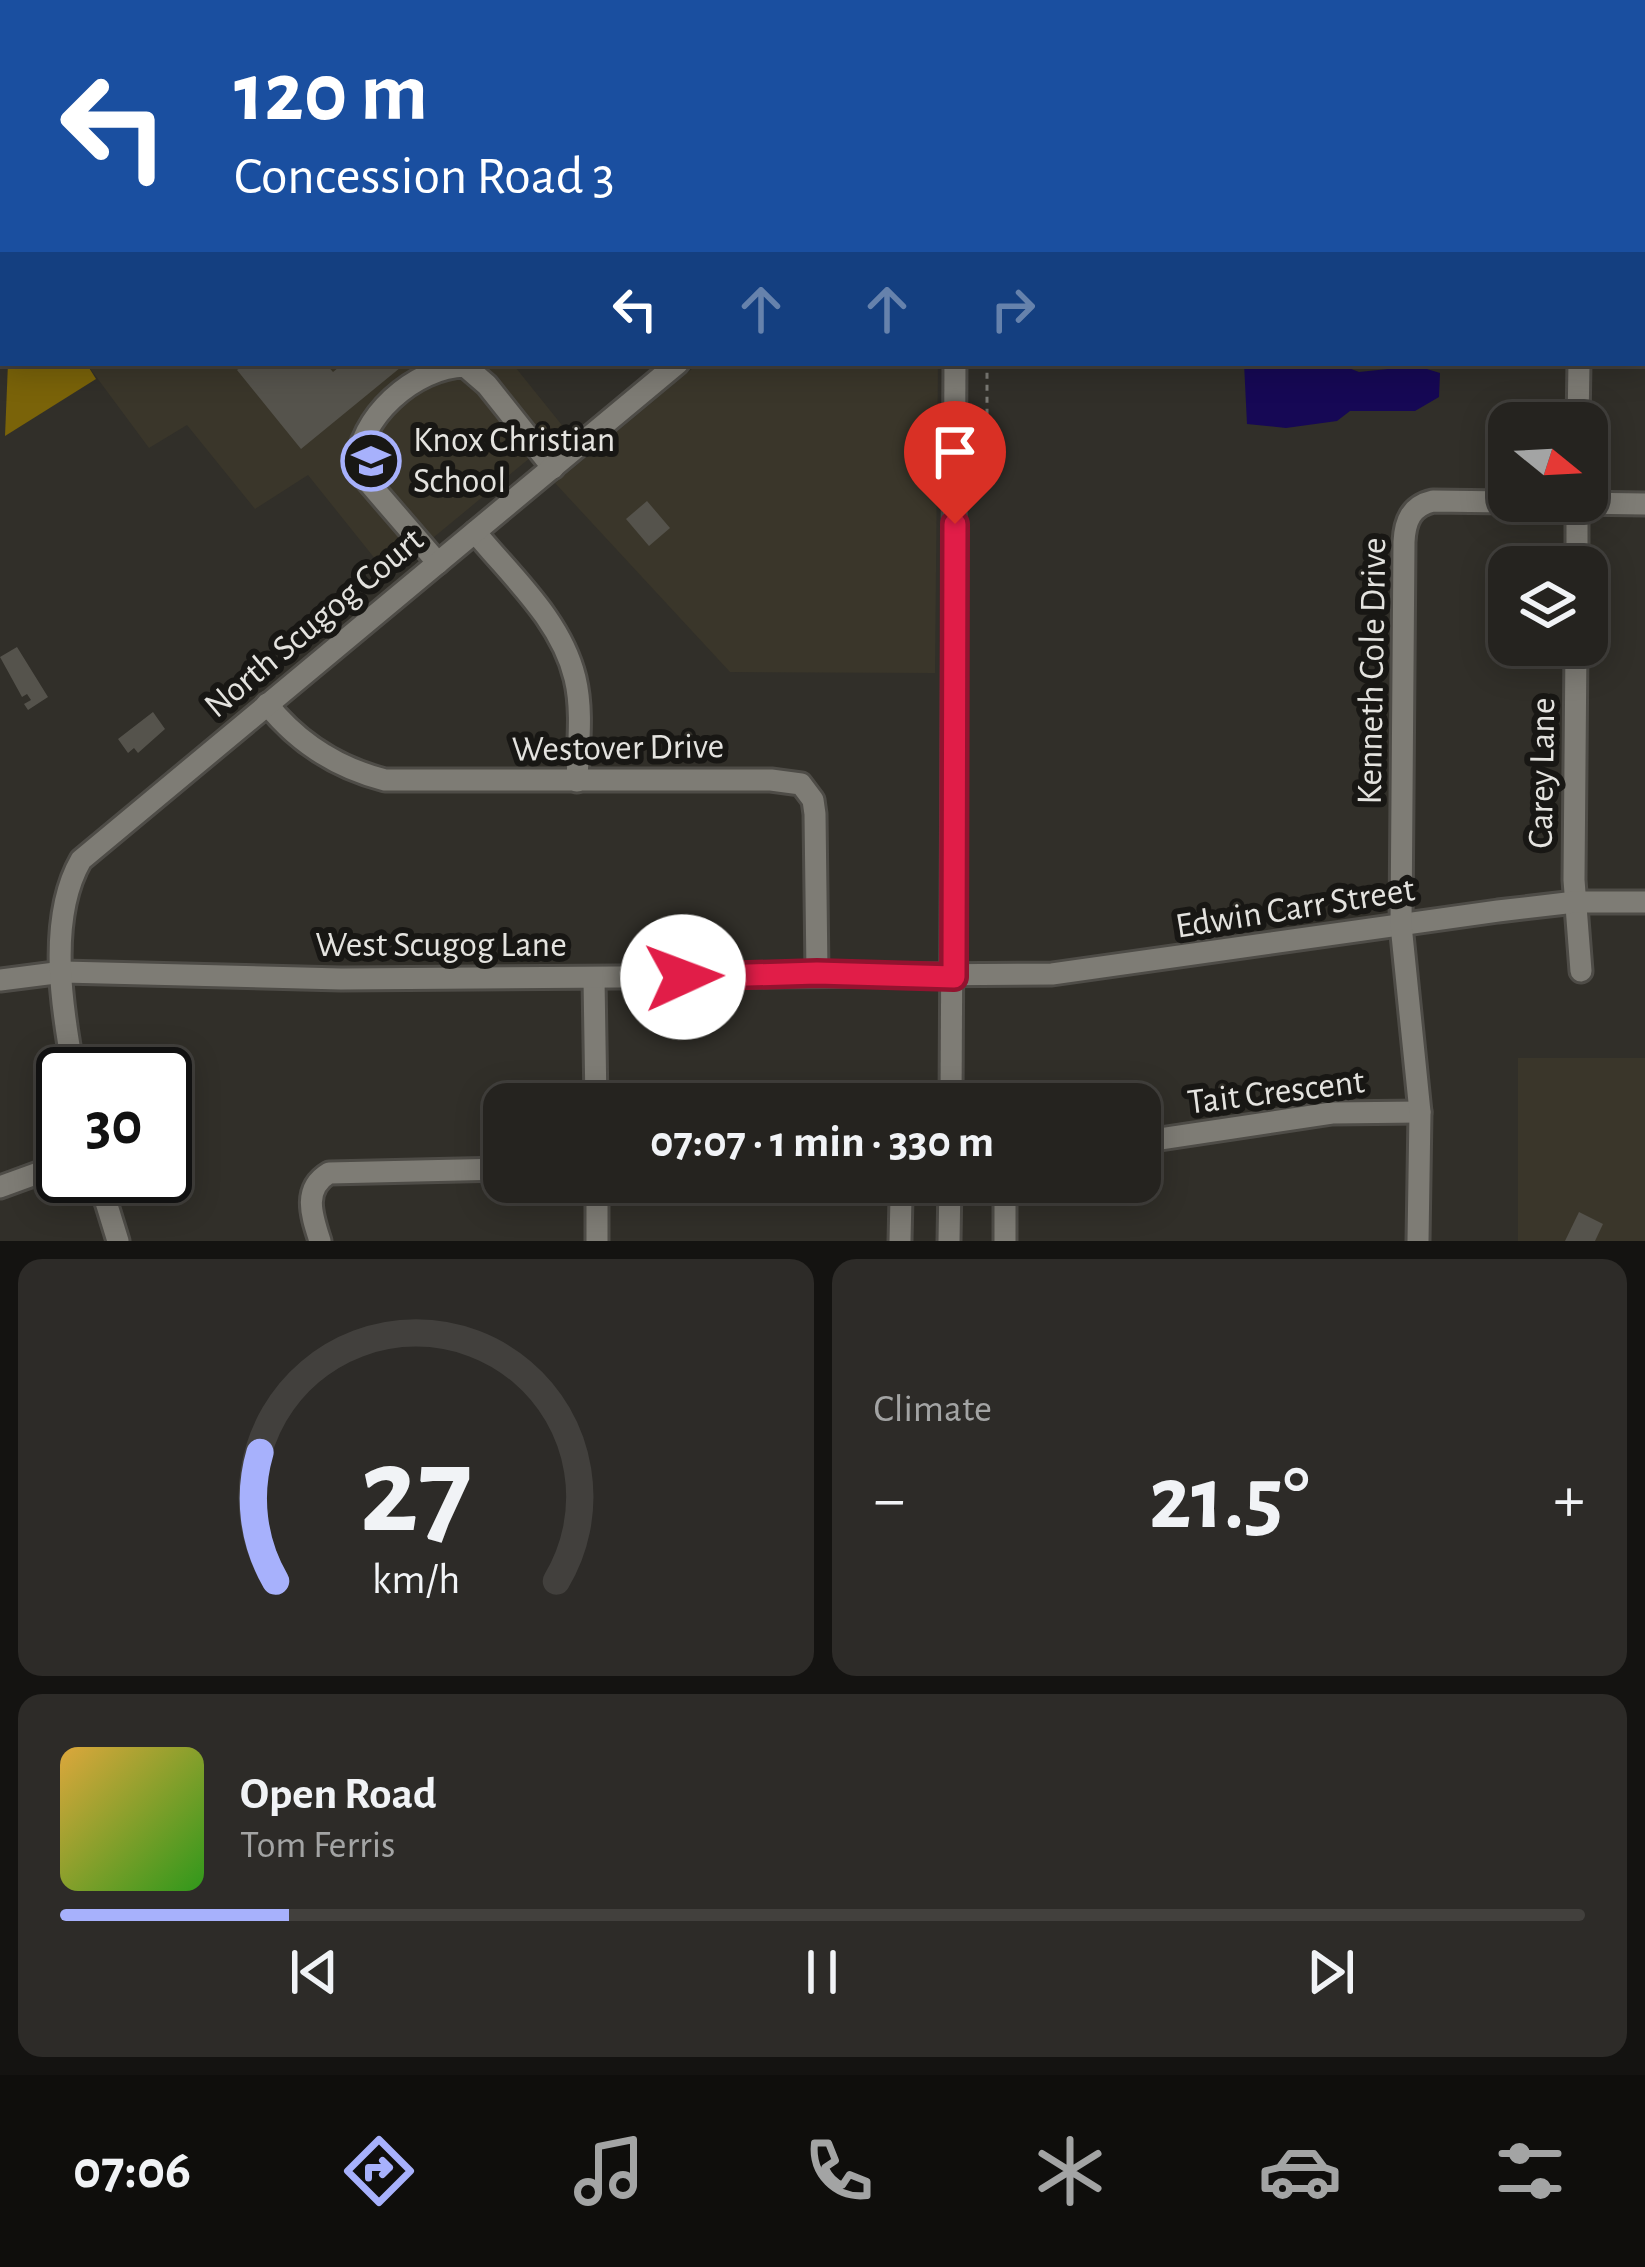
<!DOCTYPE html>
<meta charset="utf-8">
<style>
body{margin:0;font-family:"Alegreya Sans",sans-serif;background:#2d2b28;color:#f1f3f6;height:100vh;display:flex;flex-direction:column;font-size:45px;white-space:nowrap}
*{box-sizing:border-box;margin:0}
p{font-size:39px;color:#a3a4a4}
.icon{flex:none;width:66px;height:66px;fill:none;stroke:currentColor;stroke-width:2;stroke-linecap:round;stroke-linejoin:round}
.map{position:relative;height:1241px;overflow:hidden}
.details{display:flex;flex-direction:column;gap:18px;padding:18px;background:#141311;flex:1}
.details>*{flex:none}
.banner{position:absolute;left:0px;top:0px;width:1647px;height:366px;box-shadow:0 6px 30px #0003,0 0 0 3px #42403d;background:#1a4fa0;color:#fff;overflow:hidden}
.needle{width:78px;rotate:108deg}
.buttons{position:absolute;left:1488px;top:402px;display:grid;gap:24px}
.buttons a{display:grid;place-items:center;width:120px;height:120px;border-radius:24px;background:#25231f;box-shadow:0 6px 30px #0003,0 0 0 3px #42403d;font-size:60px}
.speed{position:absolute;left:36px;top:1047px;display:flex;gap:24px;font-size:60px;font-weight:700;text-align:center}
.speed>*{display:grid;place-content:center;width:156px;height:156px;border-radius:50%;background:#25231f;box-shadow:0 6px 30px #0003,0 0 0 3px #42403d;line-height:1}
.speed .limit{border:6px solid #111;border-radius:18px;background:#fff;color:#111}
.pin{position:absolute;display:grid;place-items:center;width:102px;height:102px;color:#fff;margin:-123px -51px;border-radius:50% 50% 50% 0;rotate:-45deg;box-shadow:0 0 12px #0007}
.pin .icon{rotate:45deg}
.me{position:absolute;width:132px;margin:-66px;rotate:88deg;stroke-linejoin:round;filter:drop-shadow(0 0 9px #0008)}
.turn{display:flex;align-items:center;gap:42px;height:252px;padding:0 36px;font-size:54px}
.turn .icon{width:156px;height:156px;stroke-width:2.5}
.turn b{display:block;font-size:84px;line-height:102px}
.lanes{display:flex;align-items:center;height:114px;padding:0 36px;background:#0003;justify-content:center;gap:60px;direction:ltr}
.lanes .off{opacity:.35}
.big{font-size:90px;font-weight:700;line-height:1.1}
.details .tile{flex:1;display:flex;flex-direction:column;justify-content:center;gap:18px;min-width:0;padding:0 42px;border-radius:24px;background:#2d2b28}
.details .dial{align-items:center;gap:0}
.dial svg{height:312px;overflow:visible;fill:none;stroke:#42403d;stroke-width:7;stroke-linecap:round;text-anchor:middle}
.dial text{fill:#f1f3f6;stroke:none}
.song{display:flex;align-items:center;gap:36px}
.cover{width:144px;height:144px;border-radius:18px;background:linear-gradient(135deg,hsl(40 70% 55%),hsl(110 70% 35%))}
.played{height:12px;border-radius:6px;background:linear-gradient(90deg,#a7b1fc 15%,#42403d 15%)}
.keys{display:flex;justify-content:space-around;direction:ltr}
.heat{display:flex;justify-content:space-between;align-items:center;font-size:66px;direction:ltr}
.details .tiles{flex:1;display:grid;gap:18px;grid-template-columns:1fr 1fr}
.tile:last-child{grid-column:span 2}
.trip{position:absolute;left:483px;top:1083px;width:678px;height:120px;border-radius:24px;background:#25231f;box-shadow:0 6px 30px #0003,0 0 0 3px #42403d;font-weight:700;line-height:120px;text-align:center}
.dock{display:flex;height:192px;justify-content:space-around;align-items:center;background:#0f0e0c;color:#a3a4a4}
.dock .icon{width:84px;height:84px}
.dock .current{color:#a7b1fc}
.dock b{font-size:54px;color:#f1f3f6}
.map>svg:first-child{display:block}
.built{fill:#3a362a}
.forest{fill:#7a6309}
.water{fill:#160855}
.building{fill:#55534c}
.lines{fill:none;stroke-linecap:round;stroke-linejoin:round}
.minor-casing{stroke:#4e4c47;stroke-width:27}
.major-casing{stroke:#4e4c47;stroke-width:33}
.path{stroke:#7b7a75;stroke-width:3;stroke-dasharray:6 6;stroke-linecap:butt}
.minor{stroke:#7e7c75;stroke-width:21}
.major{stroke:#8388c1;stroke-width:27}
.route-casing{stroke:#92132f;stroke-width:30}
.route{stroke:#e11d48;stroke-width:21}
.labels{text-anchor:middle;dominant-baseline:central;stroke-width:12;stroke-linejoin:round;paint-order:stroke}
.poi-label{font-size:36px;fill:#e4e3df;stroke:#181714;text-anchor:start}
.street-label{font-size:36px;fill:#e4e3df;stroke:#181714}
</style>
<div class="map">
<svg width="1645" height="1241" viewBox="0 0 1645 1241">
<rect width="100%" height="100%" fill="#312f29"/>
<g class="built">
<polygon points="86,363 512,363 565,429 388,575 308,475 255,509 187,425 149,448"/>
<polygon points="699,363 938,363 935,673 730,672 555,483"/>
<rect x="1518" y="1058" width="127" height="183"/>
</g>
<polygon class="forest" points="8,363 86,363 96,379 5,436"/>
<polygon class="water" points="1244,363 1336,363 1359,372 1417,366 1440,373 1439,397 1415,411 1350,411 1337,421 1286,428 1247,424"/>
<g class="building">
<polygon points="246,363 262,368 267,363 325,363 333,372 344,363 406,363 301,449 237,370"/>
<polygon points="647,501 670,528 649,546 626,519"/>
<polygon points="17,647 48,697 28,710 24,704 31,700 27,694 22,697 0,657"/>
<polygon points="153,712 165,729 138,753 134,748 128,753 118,739"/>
<polygon points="1579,1212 1603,1224 1595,1241 1565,1241"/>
</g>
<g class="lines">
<defs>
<g id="minor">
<polyline points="1644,146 1645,146"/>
<polyline points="1578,423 1579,363"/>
<path d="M475 532C512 577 561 620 575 678 583 711 578 747 577 781"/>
<path d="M438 563 357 469C357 418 415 367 465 366L487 385 553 468"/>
<polyline points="1577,567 1577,501"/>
<polyline points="1576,645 1574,880 1581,971"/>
<path d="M267 704C298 743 338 768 385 780H771L801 784 813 800 815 814 817 973"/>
<polyline points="594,979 596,1104"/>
<polyline points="0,980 63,972 341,979 1052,974 1498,911 1575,902 1645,902"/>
<path d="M74 1074C62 1010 47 919 81 860L678 363"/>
<polyline points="951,1104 955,363"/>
<polyline points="1140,1142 1332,1113 1420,1112"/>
<polyline points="98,1176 118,1241"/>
<polyline points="890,1182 901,1197 900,1241"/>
<polyline points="0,1187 63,1164"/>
<path d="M320 1241C312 1216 302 1189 329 1173L504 1169"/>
<polyline points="597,1241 597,1182"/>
<polyline points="949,1241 950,1182"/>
<polyline points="1005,1241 1005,1182"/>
<path d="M1418 1241 1420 1112 1401 925 1404 542C1405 521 1411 506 1433 501L1645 504"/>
</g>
<g id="major">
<polyline points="1644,88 1645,88"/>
<polyline points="0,113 3,113"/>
</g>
</defs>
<use href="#minor" class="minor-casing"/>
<use href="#major" class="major-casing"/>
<g class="path">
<polyline points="1236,3 1238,0"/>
<polyline points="974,484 987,456 987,363"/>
</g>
<use href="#minor" class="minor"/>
<use href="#major" class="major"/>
</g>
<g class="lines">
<defs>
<polyline id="route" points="683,977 817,973 954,977 955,524"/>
</defs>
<use href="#route" class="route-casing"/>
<use href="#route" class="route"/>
</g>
<defs>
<symbol id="school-ring" viewBox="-11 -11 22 22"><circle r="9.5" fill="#181714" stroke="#a7b1fc" stroke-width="1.5"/><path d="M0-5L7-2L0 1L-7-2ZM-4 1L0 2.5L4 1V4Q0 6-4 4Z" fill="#a7b1fc"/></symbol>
</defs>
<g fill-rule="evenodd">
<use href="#school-ring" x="338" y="428" width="66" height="66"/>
</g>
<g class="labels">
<g class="poi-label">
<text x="413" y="440">Knox Christian<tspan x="413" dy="41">School</tspan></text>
</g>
<g class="street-label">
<text transform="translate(314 623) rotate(-40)">North Scugog Court</text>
<text transform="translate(1372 671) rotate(-89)">Kenneth Cole Drive</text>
<text transform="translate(618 748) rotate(-1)">Westover Drive</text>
<text transform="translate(1542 773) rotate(-89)">Carey Lane</text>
<text transform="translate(1295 908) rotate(-9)">Edwin Carr Street</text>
<text x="441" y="945">West Scugog Lane</text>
<text transform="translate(1276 1092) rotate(-7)">Tait Crescent</text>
</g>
</g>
</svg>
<div class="buttons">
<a><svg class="needle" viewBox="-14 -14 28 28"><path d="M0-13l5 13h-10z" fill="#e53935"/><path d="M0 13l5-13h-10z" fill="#a3a4a4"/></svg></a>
<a><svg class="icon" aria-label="layers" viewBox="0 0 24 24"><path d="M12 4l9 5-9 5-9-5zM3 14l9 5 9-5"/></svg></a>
</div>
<div class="speed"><div class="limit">30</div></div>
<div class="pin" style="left:955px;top:524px;background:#d93025"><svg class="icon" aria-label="arrive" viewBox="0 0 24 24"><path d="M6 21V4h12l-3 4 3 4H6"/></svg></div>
<svg class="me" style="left:683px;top:977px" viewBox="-20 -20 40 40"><circle r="19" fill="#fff"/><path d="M0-13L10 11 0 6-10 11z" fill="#e11d48"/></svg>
<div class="trip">07:07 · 1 min · 330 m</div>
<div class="banner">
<div class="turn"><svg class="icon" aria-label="left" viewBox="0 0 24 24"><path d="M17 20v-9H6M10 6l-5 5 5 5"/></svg><div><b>120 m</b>Concession Road 3</div></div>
<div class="lanes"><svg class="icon" aria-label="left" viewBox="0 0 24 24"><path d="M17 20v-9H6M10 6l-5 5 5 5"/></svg><svg class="icon off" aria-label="ahead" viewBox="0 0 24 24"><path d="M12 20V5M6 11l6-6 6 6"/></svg><svg class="icon off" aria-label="ahead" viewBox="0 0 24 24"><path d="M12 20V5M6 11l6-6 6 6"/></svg><svg class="icon off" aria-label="right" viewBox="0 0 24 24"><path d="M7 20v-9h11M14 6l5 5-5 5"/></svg></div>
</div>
</div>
<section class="details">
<div class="tiles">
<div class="tile dial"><svg viewBox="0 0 100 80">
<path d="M14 69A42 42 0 1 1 86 69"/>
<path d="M14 69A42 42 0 0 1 10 36" stroke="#a7b1fc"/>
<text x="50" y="56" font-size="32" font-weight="700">27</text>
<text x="50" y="72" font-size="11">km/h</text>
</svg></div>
<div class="tile"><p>Climate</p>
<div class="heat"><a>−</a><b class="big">21.5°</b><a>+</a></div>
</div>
<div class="tile">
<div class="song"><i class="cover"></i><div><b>Open Road</b><p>Tom Ferris</p></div></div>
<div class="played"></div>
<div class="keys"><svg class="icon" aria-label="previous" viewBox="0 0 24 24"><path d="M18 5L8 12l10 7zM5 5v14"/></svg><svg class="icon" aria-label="pause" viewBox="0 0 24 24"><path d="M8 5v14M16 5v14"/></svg><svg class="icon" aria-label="next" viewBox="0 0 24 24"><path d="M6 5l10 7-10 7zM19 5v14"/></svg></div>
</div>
</div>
</section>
<nav class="dock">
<b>07:06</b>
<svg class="icon current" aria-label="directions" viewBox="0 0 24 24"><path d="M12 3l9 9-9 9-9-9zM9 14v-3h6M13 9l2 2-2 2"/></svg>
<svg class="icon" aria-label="music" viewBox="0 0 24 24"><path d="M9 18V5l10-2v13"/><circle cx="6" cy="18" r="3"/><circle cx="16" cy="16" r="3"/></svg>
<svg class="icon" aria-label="phone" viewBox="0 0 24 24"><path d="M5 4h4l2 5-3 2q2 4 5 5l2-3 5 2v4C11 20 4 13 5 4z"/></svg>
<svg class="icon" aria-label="climate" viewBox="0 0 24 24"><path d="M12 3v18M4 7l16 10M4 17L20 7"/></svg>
<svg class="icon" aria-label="car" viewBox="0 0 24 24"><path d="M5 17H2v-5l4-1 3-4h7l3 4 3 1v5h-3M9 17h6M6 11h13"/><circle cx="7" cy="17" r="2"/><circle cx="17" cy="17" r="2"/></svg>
<svg class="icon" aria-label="filters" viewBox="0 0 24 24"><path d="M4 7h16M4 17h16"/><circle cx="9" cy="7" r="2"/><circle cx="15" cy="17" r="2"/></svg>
</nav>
